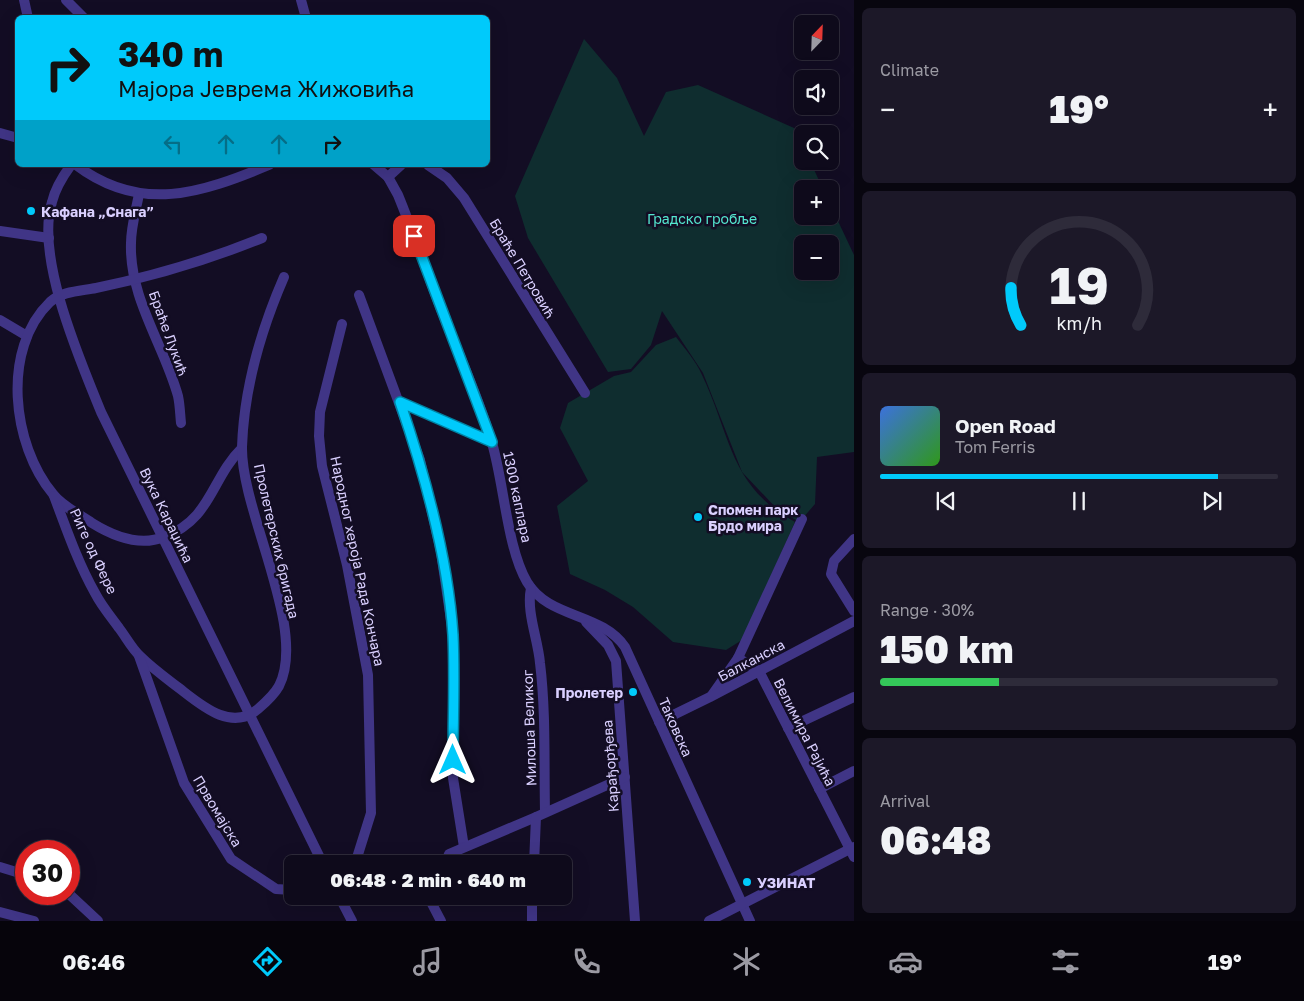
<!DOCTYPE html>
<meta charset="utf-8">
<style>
body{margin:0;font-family:"Golos Text",sans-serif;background:#1c1828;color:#f1f3f6;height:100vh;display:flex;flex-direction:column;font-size:19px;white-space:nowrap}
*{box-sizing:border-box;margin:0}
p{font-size:16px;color:#9b9aa3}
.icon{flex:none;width:28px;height:28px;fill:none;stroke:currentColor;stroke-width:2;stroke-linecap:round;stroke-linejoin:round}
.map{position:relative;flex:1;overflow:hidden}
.sheet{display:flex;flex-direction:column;gap:8px;padding:8px;background:#08060f;width:450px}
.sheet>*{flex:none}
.banner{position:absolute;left:15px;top:15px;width:475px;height:152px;border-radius:8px;box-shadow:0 5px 20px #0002,0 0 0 1px #2e2b3a;background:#00cafb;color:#111;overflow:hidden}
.needle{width:32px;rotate:23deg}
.controls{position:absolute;left:794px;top:15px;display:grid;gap:10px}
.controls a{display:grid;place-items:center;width:45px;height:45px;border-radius:8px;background:#0e0a1b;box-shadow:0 5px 20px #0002,0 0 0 1px #2e2b3a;font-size:25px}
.speed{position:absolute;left:15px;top:840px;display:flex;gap:10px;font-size:25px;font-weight:700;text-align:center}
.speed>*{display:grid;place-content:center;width:65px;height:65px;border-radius:50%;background:#0e0a1b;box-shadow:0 5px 20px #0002,0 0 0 1px #2e2b3a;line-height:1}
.speed .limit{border:8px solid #d22;background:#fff;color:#111}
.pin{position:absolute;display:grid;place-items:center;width:42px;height:42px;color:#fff;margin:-21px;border-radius:10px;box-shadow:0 2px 8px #0006}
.me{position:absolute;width:55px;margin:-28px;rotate:0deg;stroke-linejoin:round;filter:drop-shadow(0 0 4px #0008)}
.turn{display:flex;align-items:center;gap:18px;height:105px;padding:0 20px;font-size:22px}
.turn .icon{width:65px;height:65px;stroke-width:2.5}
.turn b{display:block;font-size:35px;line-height:42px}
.lanes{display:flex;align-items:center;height:48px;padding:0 20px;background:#0003;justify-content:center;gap:25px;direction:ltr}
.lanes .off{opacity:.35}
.big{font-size:38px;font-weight:800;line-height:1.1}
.sheet .card{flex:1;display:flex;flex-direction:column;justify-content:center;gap:8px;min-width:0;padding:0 18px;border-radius:8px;background:#1c1828}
.sheet .dial{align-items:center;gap:0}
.dial svg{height:130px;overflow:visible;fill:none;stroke:#2e2b3a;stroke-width:7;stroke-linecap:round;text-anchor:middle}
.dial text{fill:#f1f3f6;stroke:none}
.song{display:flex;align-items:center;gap:15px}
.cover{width:60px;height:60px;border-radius:8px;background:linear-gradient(135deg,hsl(220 70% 55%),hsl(110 70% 35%))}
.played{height:5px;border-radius:2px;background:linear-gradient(90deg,#00cafb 85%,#2e2b3a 85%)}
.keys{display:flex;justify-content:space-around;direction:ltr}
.heat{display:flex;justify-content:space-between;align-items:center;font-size:28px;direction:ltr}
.charge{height:8px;border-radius:4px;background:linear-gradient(90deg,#34c759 30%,#2e2b3a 0)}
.trip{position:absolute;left:284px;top:855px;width:288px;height:50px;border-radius:8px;background:#0e0a1b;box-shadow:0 5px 20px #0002,0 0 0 1px #2e2b3a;font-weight:800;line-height:50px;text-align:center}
.menu{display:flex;height:80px;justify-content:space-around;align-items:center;background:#06040b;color:#9b9aa3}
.menu .icon{width:35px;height:35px}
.menu .on{color:#00cafb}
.menu b{font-size:22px;color:#f1f3f6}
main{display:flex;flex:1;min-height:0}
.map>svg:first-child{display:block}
.green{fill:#0f2d2f;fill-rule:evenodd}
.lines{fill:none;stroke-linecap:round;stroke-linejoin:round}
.minor{stroke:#403586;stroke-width:10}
.route-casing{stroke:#0083a3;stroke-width:12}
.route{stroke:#00cafb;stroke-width:9}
.poi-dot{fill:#00cafb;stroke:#130d24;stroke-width:2}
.labels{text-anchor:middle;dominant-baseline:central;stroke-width:5;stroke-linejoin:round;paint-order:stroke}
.poi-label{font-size:14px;font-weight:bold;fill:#dad0ff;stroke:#130d24;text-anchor:start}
.park-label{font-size:14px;fill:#54e7d0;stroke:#130d24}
.street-label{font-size:14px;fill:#dad0ff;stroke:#130d24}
</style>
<main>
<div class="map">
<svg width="854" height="921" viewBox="0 0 854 921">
<rect width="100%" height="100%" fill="#130d24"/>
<g class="green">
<path d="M584 39 617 78 644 136 666 92 698 85 794 128 802 145V161H810L823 189H802V216H830V204L854 255V452L817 457 815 504 802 519 796 520 778 510 742 472 703 373 662 311 651 345 631 369 608 372 528 238 515 196ZM802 244H830V271H802Z"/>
<path d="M676 337C685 349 696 361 702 375 731 435 729 486 795 522L742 640 726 650 673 642 633 607 605 590 570 574 557 506 588 481 560 428 568 403 614 376 631 372 656 345Z"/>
</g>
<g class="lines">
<g class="minor">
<polyline points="24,0 28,18"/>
<polyline points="66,0 84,18"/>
<polyline points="301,0 306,18"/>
<polyline points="0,133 18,138"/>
<path d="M71 165C63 176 55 189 52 202 35 257 80 360 101 412L323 864"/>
<path d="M76 165C141 214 201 193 269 165"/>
<path d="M374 165 388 177 398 195C414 234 427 273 442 312 459 355 479 398 492 443 504 483 507 548 527 582 549 619 601 612 625 647L750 921"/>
<polyline points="428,165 447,178 464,198 585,393"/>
<polyline points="388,177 401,165"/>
<path d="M139 194C136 210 131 227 131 243 129 298 164 345 178 396 180 405 180 414 181 423"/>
<polyline points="0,231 49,238"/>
<polyline points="359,295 420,460 441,552 453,634 453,778 464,847"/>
<polyline points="0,320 27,336"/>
<polyline points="342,324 320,412 319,436 322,466 347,565 368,675 371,813 355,864"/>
<polyline points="400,402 492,442"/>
<path d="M242 448C211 478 212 519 164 537 139 547 113 536 92 523 79 514 62 506 53 494 12 445 1 349 50 302 62 291 81 291 96 288 154 276 208 260 262 238"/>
<path d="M54 496C66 528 78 563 95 593 101 605 111 617 119 628 126 637 132 649 140 656 152 668 166 678 179 688 201 705 231 732 258 709 265 703 274 695 279 686 308 629 241 512 242 447 244 389 261 330 284 277"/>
<polyline points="854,539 834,561 831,574 854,611"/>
<path d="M531 588C526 612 538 639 540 663 546 712 544 763 545 812"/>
<polyline points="586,622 608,645 616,661 635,921"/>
<polyline points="139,656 184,783 231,859 276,889 292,890"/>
<polyline points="738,658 759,671 854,857"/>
<polyline points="712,695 738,658 802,519"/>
<polyline points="659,722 710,697 854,621"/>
<polyline points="788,728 854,697"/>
<polyline points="819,789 854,771"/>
<polyline points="445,864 449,854 536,817"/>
<polyline points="534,864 536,817 625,777"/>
<polyline points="0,867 26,875"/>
<polyline points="69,894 98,921"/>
<polyline points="339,896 352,921"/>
<polyline points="433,896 431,902 441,921"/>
<polyline points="0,912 34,921"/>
<polyline points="532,921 532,896"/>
<polyline points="709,921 854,847"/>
</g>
</g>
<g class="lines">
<defs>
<path id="route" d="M414 236 492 442 400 402C425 475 448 557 453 635 455 676 453 718 453 760"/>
</defs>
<use href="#route" class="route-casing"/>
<use href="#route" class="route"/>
</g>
<g class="poi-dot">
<circle cx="31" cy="211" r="5"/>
<circle cx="698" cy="517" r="5"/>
<circle cx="633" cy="692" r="5"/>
<circle cx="747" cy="882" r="5"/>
</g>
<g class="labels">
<g class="poi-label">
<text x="41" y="211">Кафана „Снага”</text>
<text x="708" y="509">Спомен парк<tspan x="708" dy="16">Брдо мира</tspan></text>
<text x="623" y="692" text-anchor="end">Пролетер</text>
<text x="757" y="882">УЗИНАТ</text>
</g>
<g class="park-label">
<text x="702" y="218">Градско гробље</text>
</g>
<g class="street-label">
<text transform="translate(523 268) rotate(59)">Браће Петровић</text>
<text transform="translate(169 333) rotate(70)">Браће Лукић</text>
<text transform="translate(518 497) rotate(78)">1300 каплара</text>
<text transform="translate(167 515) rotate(64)">Вука Караџића</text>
<text transform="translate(277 541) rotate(77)">Пролетерских бригада</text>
<text transform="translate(94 551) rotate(65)">Риге од Фере</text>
<text transform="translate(358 561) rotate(78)">Народног хероја Рада Кончара</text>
<text transform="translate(751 660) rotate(-28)">Балканска</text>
<text transform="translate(676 727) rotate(66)">Таковска</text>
<text transform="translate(529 728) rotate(-92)">Милоша Великог</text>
<text transform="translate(805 732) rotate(63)">Велимира Рајића</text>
<text transform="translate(610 766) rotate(-94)">Карађорђева</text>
<text transform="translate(218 811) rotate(59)">Првомајска</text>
</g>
</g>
</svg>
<div class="controls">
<a><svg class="needle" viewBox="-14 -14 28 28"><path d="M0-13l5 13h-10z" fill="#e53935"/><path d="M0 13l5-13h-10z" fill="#9b9aa3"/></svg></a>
<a><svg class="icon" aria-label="sound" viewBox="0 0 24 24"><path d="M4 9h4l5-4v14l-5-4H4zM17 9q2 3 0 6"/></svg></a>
<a><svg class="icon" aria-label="search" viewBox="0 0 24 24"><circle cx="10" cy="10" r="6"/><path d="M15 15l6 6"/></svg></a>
<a>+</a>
<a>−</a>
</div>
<div class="speed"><div class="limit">30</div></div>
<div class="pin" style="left:414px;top:236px;background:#d93025"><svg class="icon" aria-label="arrive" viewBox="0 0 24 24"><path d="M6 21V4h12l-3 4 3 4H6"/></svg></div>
<svg class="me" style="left:453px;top:760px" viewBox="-20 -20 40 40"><path d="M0-17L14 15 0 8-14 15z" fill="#00cafb" stroke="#fff" stroke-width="4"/></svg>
<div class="trip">06:48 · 2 min · 640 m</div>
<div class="banner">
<div class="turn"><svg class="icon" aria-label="right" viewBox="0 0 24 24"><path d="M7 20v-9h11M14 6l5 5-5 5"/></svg><div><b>340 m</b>Мајора Јеврема Жижовића</div></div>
<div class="lanes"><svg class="icon off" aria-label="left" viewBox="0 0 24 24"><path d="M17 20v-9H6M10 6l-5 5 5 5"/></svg><svg class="icon off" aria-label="ahead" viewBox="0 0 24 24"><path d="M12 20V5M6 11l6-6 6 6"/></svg><svg class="icon off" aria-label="ahead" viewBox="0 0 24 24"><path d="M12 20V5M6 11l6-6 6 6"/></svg><svg class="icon" aria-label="right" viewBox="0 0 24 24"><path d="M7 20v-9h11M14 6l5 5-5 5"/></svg></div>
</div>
</div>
<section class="sheet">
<div class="card"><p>Climate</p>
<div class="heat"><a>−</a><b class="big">19°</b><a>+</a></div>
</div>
<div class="card dial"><svg viewBox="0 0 100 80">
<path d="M14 69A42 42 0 1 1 86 69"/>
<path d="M14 69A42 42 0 0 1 8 46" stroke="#00cafb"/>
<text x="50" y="56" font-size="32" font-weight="700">19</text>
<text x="50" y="72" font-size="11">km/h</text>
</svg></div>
<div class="card">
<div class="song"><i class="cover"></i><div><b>Open Road</b><p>Tom Ferris</p></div></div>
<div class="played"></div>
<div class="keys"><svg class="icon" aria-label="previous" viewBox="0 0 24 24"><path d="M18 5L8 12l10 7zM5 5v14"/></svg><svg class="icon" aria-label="pause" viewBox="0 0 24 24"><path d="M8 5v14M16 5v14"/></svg><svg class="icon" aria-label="next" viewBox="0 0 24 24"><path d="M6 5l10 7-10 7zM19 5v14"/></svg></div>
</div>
<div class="card"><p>Range · 30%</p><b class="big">150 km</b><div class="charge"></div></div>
<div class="card"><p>Arrival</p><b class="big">06:48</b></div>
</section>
</main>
<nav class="menu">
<b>06:46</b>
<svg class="icon on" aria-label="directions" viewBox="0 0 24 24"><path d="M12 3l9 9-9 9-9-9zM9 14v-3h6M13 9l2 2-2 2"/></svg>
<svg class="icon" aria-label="music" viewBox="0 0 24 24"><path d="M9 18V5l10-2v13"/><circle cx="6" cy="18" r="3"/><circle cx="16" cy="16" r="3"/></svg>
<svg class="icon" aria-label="phone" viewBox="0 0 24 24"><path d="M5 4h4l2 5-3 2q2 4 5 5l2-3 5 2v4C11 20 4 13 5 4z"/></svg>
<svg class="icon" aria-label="climate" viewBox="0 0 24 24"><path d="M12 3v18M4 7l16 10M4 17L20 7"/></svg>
<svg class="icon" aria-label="car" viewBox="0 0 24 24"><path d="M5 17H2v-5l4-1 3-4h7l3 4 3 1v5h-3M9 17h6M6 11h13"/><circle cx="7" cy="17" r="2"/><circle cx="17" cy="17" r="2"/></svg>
<svg class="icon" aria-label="filters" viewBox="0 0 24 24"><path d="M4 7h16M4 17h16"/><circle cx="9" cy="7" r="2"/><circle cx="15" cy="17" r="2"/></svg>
<b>19°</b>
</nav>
